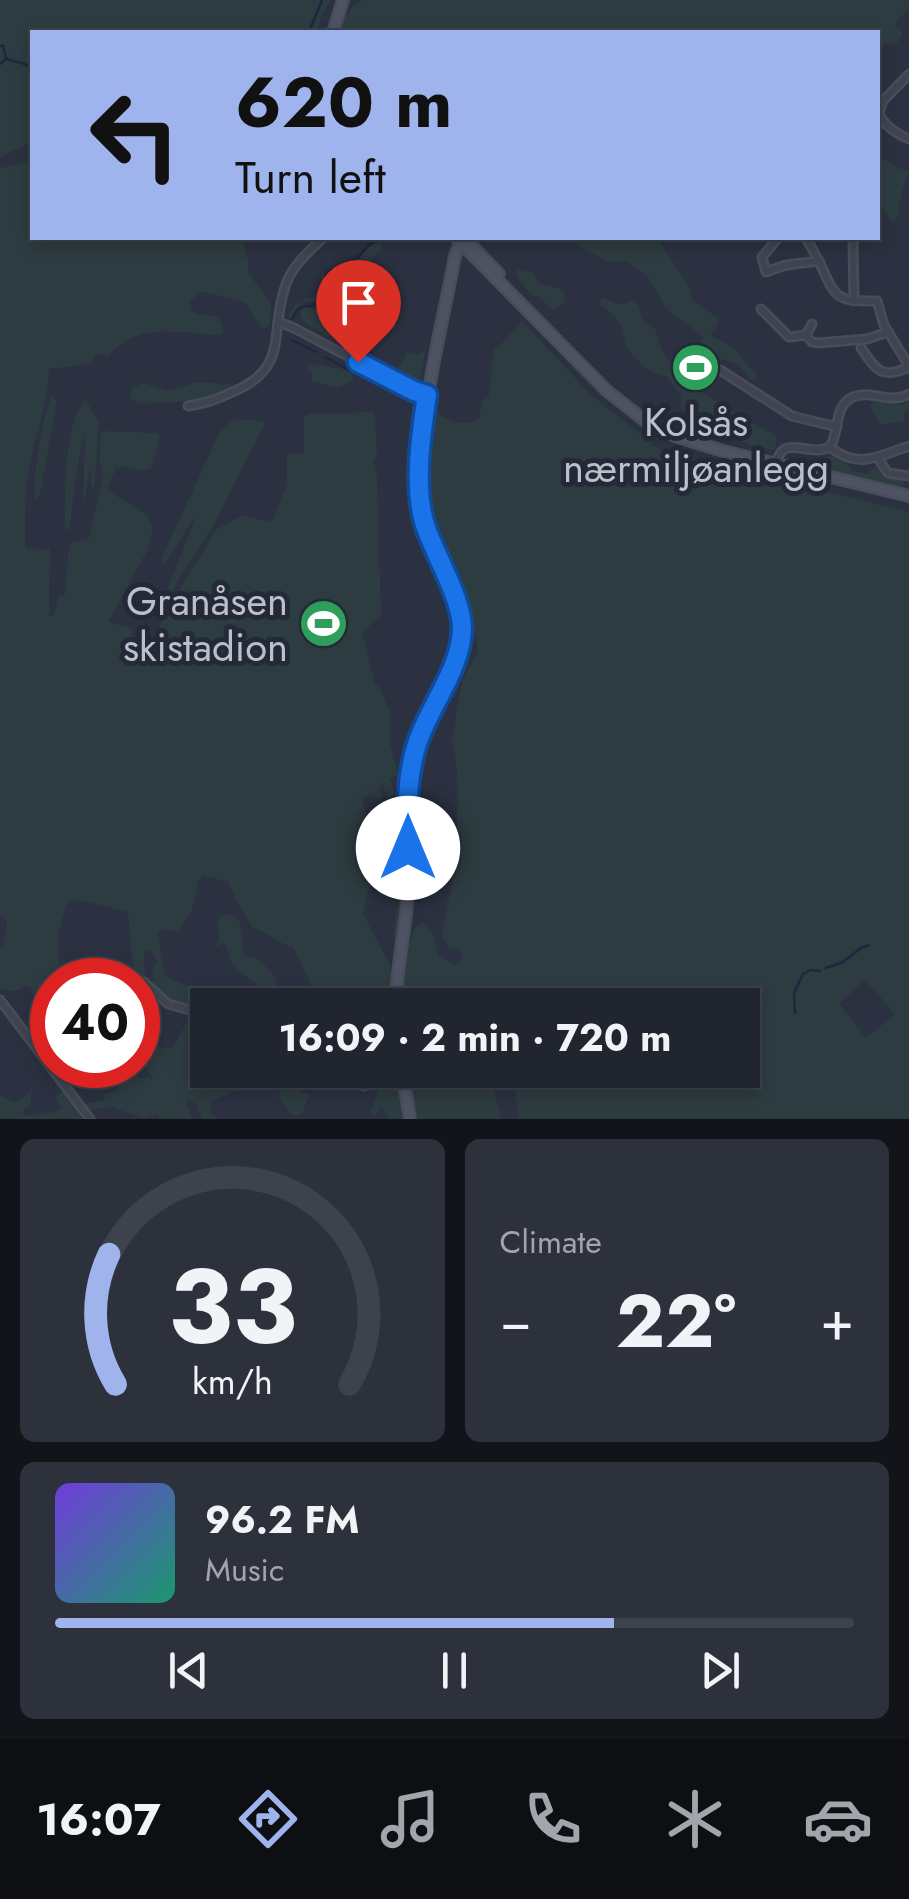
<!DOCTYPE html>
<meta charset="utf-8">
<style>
body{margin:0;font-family:Jost,sans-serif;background:#2d313c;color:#f1f3f6;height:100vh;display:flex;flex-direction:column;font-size:38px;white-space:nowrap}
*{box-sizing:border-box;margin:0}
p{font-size:32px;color:#a2a5ab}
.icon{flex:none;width:55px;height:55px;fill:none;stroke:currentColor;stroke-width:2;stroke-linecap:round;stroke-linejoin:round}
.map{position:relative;height:1119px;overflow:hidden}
.sheet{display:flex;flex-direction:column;gap:20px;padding:20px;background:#12141a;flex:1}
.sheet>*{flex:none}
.banner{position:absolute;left:30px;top:30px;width:850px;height:210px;border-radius:0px;box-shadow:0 5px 15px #0003,0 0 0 2px #3d424c;background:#9fb3ec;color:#111;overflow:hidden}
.speed{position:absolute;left:30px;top:958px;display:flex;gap:20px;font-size:50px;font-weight:700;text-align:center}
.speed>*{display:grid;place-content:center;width:130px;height:130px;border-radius:50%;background:#202530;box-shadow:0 5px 15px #0003,0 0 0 2px #3d424c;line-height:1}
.speed .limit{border:15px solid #d22;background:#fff;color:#111}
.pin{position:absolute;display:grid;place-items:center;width:85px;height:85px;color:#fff;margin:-102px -42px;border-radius:50% 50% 50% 0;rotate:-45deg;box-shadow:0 0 10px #0007}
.pin .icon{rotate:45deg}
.me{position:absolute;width:110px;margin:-55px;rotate:0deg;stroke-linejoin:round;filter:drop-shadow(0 0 8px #0008)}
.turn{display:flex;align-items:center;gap:35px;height:210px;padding:0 40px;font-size:45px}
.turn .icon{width:130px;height:130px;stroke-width:2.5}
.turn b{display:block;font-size:70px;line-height:85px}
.big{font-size:75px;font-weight:700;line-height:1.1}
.sheet .card{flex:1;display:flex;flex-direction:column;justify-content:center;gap:15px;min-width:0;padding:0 35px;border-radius:15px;background:#2d313c}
.sheet .dial{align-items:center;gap:0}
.dial svg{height:260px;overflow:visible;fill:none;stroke:#3d424c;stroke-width:7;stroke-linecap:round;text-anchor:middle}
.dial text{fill:#f1f3f6;stroke:none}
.song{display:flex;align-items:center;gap:30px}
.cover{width:120px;height:120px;border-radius:15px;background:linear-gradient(135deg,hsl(260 70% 55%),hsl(160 70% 35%))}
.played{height:10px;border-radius:5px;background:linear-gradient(90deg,#9fb3ec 70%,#3d424c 70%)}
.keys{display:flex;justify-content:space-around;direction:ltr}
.heat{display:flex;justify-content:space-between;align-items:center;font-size:55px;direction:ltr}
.sheet .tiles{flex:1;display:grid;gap:20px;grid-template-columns:1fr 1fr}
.card:last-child{grid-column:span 2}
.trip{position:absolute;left:190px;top:988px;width:570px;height:100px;border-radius:0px;background:#202530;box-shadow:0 5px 15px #0003,0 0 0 2px #3d424c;font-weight:700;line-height:100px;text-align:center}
.tabs{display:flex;height:160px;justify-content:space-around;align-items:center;background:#0d0f13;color:#a2a5ab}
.tabs .icon{width:70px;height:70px}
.tabs .active{color:#9fb3ec}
.tabs b{font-size:45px;color:#f1f3f6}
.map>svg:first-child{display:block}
.green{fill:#2d3c41;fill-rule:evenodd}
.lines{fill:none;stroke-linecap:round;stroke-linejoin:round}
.stream{stroke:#1e273e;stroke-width:2.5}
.street-casing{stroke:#484d5a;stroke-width:11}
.secondary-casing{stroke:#484d5a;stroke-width:14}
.street{stroke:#3f4450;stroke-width:6}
.secondary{stroke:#4d5363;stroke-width:9}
.route-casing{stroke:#114b97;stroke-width:25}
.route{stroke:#1a73e8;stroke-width:18}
.labels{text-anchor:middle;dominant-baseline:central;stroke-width:10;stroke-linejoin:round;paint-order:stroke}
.poi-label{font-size:40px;fill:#bcbfca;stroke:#232936}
</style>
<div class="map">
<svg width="909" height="1119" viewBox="0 0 909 1119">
<rect width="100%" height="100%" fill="#2b3140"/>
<g class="green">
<polygon points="0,0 331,0 322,14 317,32 32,32 32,142 0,157"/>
<path d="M363 0H909V10L897 19 896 27 903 34 896 44 886 43 879 51 878 57V32H339C343 19 350 6 363 0Z"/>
<polygon points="878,154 895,167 909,171 901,194 897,219 891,220 878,203"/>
<path d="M32 161V238H242L248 261V273L271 302 270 325 265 329 259 325 245 302 203 292 197 294 190 302 191 309 195 314 216 316C221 321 225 327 222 335 182 334 136 320 108 357L97 354 90 364 49 369C48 404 35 434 29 469 24 494 26 522 25 548L50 549 49 616H54L59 596 65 595 69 544 89 538 103 478 99 461 101 431 157 433 160 437 151 469C139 473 128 465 116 467L107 490 147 515 153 528 147 551 108 622 132 628V655L135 660 142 661 175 597 217 529 243 515 266 521 273 520 287 483V454L304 453V417L308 414 372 412 375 415 377 456 373 460 377 475 381 615 362 633 375 684 379 686 390 713V744L398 774 390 779 395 793 392 798 387 797 383 784 379 787 382 797 380 801 371 793 362 799 376 852 363 914 390 965 392 1005H312L310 982 293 948C278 943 269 932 253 928L238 904 228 882 203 875 198 881 192 910 178 932 164 929 158 934 165 976 188 986 196 1001 204 1008 173 1004 149 984 153 980 152 971 157 962 151 950 145 952C142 962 146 969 146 980L137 979 134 976 128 912 75 899 68 902C57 930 55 951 63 980H52V1054L46 1053 34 1040 30 1027C34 1012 37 1001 30 987L24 985 22 989 13 991 0 989V948L3 947 7 921 0 914V168Z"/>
<polygon points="377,238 380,238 382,248 373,257 354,295 334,300 321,295 322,273 324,273 322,293 326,296 329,290 329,274 356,262 369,247 378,243"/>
<polygon points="572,238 657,238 689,287 692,300 718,318 719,322 710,335 736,349 739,356 757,374 756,379 750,379 738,365 703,352 701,344 703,337 666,308 647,276 627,261 607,261 584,249"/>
<polygon points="518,269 532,273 539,283 558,288 564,292 565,299 562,305 552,310 540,297 531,295 518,278 516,272"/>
<path d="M315 297C326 302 333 306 346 303L349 306 332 336H327L302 320 301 310 305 306 313 310 321 305 317 299 314 302C300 299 296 307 291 318L288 317C294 304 300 299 315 297Z"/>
<path d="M603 297C616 302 617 308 631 301L638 304 643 320 656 330C663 365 675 366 703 384L701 392 777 437 775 449C760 450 749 444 735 440 724 437 712 438 702 435V424L681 409V395L666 376C652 375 636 361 628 349 623 340 623 327 616 319 612 312 604 308 598 303Z"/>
<path d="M522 321 591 395 661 451 909 512V1119H519L512 1070H742V1005H400L401 964 416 926 424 923 433 933 438 955 455 965 462 958 461 950 458 948H450L442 936 454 872 458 796 457 771 452 739 462 680 478 652 472 618 463 587 439 544 432 512 427 487 431 461 428 429 430 413 434 410C447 421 464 427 479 419L482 401 489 395 494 348 502 343ZM865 980 895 1014 866 1038 839 1004Z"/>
<polygon points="428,337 419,384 414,384 394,376 407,352 418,355 424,351"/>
<polygon points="322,364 330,368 340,368 352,374 353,380 338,388 312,381 312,372 307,369 308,365"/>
<polygon points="197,382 239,385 209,398 194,401 139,404 129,397 132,388 143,383 167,391"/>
<path d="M51 396 57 401 40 495 35 501C33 465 41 429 51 396Z"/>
<path d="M85 399 99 422 95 485 93 488 91 485V466L83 505 85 435 80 452 69 529 65 531C65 497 63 426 85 399Z"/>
<polygon points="909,400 909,411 904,414 905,421 880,425 869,406 874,401 901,405"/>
<polygon points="233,419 266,421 214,524 171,592 168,588 197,513 165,564 161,560 220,431"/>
<polygon points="832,455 849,465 852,471 867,474 875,466 882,468 884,475 903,478 904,484 902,488 898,489 842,475 817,466 816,461"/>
<polygon points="398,808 402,810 403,815 404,896 396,938 393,937 398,900 395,811"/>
<path d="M223 914C252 915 237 941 244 956 262 955 265 968 277 979L278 991 291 1005H263L267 1000C262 982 245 979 233 965 227 957 229 951 224 943L215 947 220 938 217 920Z"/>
<path d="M192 1014 207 1019 208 1070H250L247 1086 210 1102 211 1112 217 1119H202L194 1102 189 1100 186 1101 192 1119H160L157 1114 144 1119 112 1107 87 1110 81 1105 104 1100 105 1094 115 1092 118 1088 114 1065H124L129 1073 136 1072 139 1079 148 1077 154 1081 138 1057V1028C148 1040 154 1050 172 1048Z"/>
<polygon points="385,1070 399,1070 406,1119 389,1119 383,1107 380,1107 375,1117 370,1113"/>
<polygon points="406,1070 501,1070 492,1081 501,1119 413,1119"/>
<path d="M302 1079 300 1090 303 1093 310 1094 301 1115H291L278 1097C282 1086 292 1082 302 1079Z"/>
<path d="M65 1089 87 1119H0V1095L15 1103 32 1090 30 1106 24 1110 23 1114C36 1118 41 1111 54 1113L61 1108 56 1097Z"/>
</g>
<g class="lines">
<g class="stream">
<polyline points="309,32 322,0"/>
<polyline points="0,46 3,46 6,57"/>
<polyline points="0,64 6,59 25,64 32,69"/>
<polyline points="324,295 328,288 325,279 328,272 358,257 370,244 378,240"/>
<path d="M292 319C297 309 302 305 312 306L318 301"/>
<polyline points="292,340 316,352"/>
<polyline points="325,357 357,374"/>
<polyline points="220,402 236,396"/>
<polyline points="826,968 843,962 861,948 869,945"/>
<polyline points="795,1013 794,993 803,974 811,970 820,971"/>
</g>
<defs>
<g id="street">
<path d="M909 74 883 101 879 113C884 126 897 134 909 139"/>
<polyline points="778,238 762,257 766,272 786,265 819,261 806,238"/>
<path d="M819 261C836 299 835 301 877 301L884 325 909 366"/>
<polyline points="854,301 853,244 855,238"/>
<polyline points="761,309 789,337 806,335 812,342 818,343 867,339 888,332"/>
<polyline points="278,322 292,327 414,391 427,395"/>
<polyline points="806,335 812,324"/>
<path d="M861 348C876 370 882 380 909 367"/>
<polyline points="720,370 792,416 837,427"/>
<path d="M188 406C204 404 218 399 233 392 290 367 269 335 285 287 291 267 308 252 323 238"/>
<path d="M830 447C858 470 879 456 909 446"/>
<polyline points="877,457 888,473 909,476"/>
<path d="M776 464C783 432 808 458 830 447 840 432 833 406 853 397 871 389 891 405 909 394"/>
<polyline points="138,982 144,982 168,1004 208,1015"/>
<polyline points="0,1000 90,1119"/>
<path d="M270 1070 271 1078 275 1082C294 1080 323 1067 342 1074 349 1077 356 1083 364 1086L377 1080 384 1070"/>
</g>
<g id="secondary">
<polyline points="333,32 343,0"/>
<polyline points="456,238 606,390 649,424 675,436 723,451 909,496"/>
<polyline points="464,238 499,274"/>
<path d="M396 1005C396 966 406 930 408 891 410 846 402 800 414 755 425 715 457 674 461 635 464 611 451 591 442 570 432 547 422 522 419 497 418 482 421 467 422 452 426 385 443 321 455 256L458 248 465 239"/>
<polyline points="402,1070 410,1119"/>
</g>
</defs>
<use href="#street" class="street-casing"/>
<use href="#secondary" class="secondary-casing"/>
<use href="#street" class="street"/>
<use href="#secondary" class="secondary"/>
</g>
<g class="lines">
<defs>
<path id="route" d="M358 362 414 391 427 395C421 435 413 486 425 525 435 555 461 597 462 627 462 667 431 704 418 741 406 776 407 812 408 848"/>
</defs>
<use href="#route" class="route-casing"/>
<use href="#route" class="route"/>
</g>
<defs>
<symbol id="stadium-disc" viewBox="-11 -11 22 22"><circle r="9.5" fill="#2e9e5b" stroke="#232936"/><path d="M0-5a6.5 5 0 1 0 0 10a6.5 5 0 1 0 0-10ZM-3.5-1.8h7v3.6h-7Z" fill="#fff"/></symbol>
</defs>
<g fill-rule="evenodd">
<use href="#stadium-disc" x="668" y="340" width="55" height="55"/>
<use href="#stadium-disc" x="296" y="596" width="55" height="55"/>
</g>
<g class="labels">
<g class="poi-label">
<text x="696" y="422">Kolsås<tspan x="696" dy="46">nærmiljøanlegg</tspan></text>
<text x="288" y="601" text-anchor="end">Granåsen<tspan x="288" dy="46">skistadion</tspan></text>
</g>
</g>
</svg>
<div class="speed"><div class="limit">40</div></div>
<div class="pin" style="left:358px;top:362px;background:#d93025"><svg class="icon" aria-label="arrive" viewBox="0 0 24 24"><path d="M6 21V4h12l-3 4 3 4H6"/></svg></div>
<svg class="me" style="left:408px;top:848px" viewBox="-20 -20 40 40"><circle r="19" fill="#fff"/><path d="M0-13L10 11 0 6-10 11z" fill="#1a73e8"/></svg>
<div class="trip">16:09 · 2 min · 720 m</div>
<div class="banner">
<div class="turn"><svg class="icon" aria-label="left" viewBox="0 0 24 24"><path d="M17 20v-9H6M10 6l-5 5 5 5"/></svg><div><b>620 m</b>Turn left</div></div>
</div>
</div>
<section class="sheet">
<div class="tiles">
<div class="card dial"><svg viewBox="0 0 100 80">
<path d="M14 69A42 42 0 1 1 86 69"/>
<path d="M14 69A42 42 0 0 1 12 29" stroke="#9fb3ec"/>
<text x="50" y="56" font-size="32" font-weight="700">33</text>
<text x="50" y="72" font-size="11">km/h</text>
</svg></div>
<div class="card"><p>Climate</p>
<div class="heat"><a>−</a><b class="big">22°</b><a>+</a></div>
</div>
<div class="card">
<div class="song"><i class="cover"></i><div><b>96.2 FM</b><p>Music</p></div></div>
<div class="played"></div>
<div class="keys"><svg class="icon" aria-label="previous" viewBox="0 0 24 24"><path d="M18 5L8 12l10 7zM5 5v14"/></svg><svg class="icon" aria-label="pause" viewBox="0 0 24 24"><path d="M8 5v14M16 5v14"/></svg><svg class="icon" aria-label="next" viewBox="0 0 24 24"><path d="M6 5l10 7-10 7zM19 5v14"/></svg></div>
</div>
</div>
</section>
<nav class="tabs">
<b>16:07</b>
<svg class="icon active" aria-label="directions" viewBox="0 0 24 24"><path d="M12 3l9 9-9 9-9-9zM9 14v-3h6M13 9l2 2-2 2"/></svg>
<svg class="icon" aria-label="music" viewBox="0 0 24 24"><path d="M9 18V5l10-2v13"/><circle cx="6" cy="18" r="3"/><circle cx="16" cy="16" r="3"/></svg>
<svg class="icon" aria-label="phone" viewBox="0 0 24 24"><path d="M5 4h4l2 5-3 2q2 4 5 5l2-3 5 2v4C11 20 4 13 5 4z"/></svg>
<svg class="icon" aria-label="climate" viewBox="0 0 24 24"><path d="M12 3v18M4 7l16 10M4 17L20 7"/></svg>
<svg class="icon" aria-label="car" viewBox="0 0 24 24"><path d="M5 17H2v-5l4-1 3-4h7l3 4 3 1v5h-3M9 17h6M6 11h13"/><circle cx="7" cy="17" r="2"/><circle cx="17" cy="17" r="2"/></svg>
</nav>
